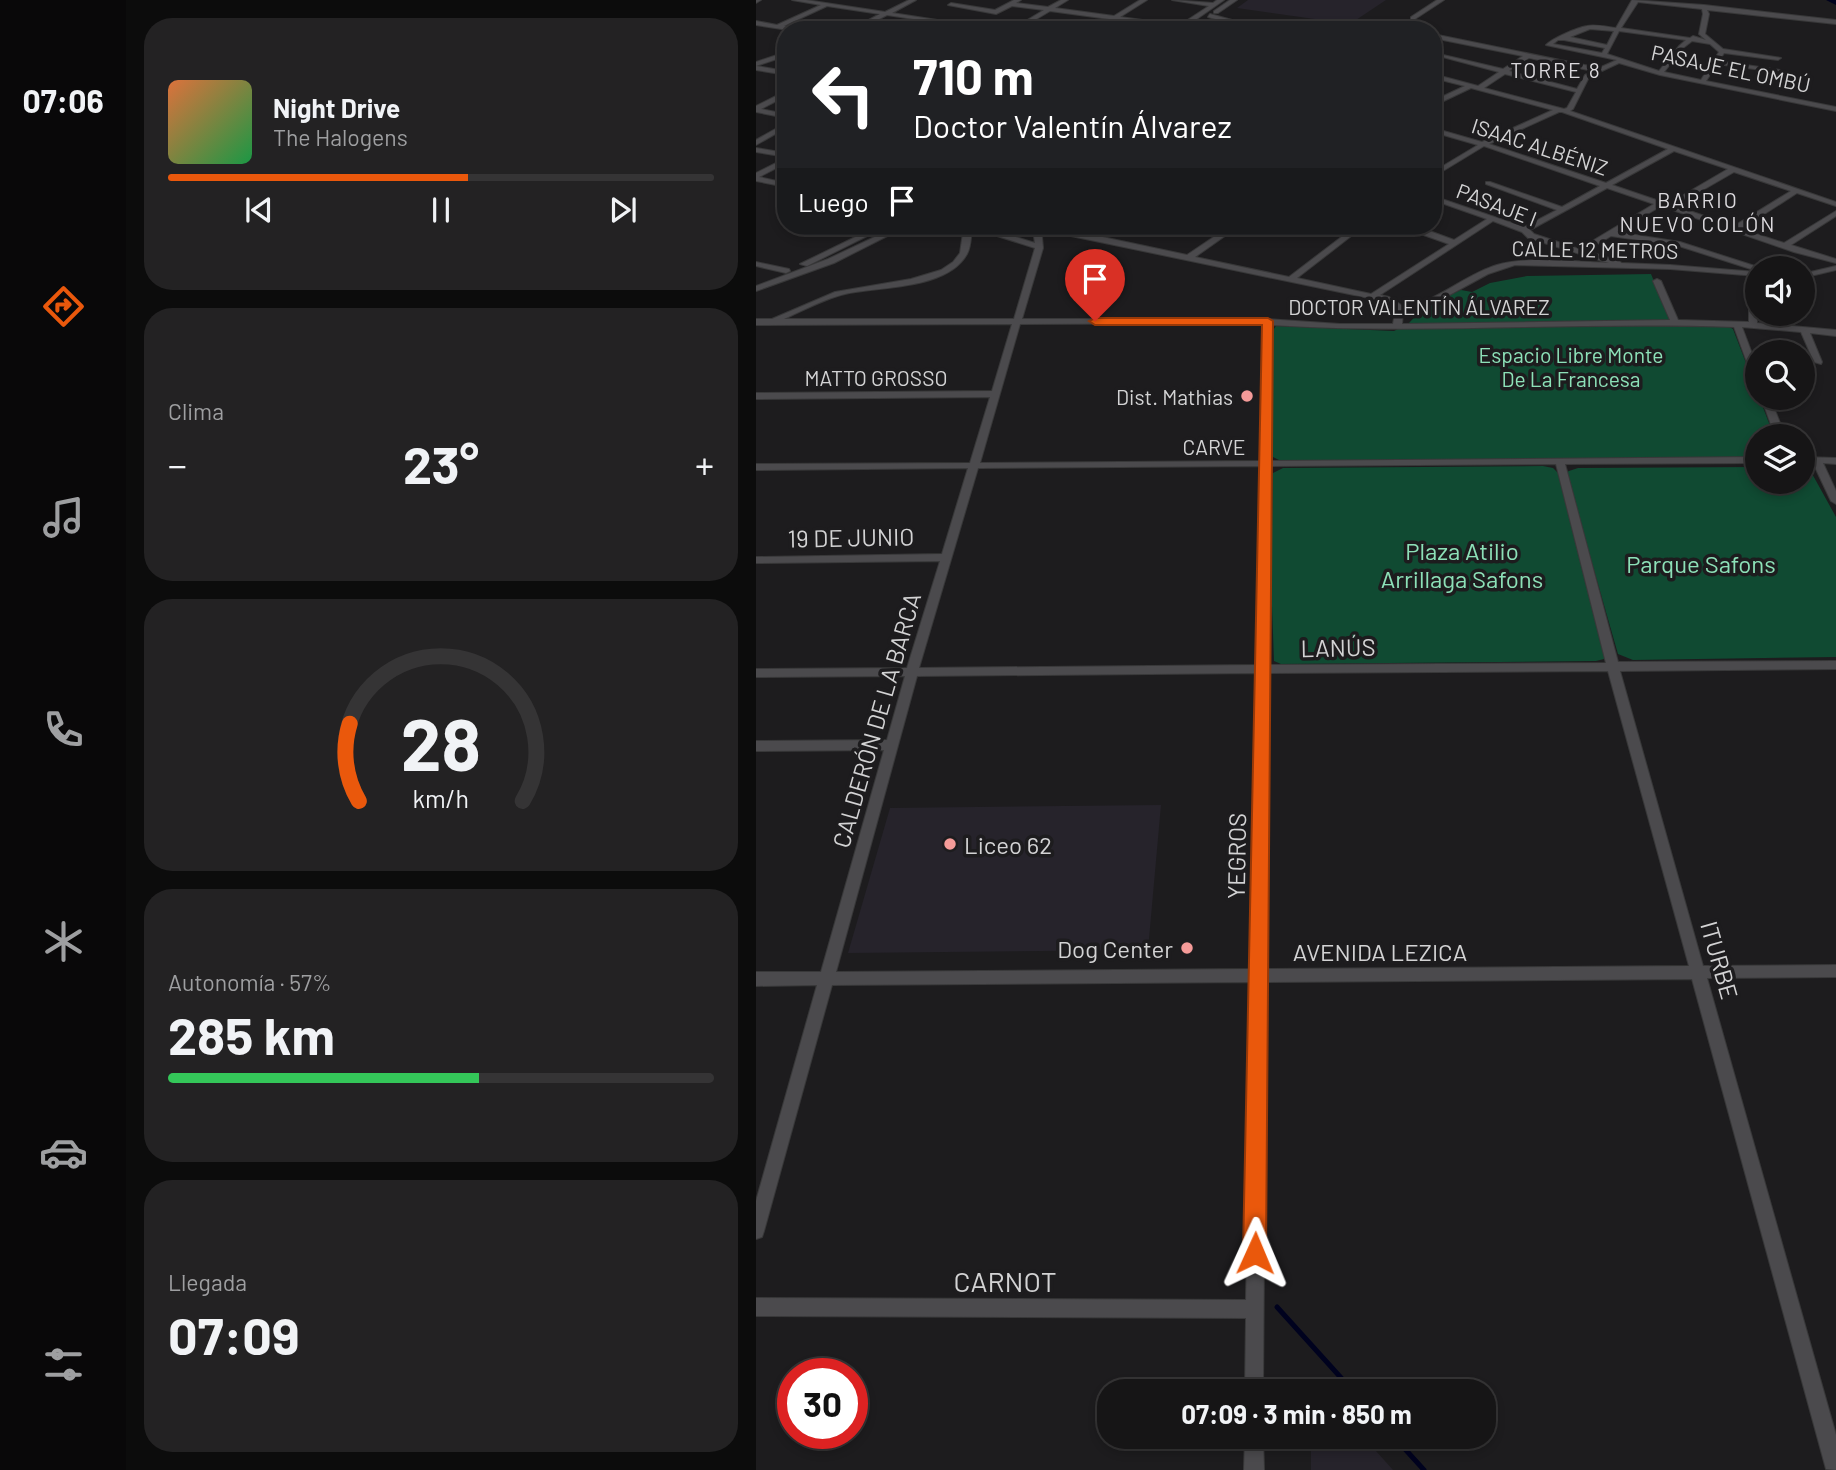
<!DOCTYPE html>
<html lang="es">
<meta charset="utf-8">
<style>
body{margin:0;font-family:Barlow,sans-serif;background:#232223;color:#f1f3f6;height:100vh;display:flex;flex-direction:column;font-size:26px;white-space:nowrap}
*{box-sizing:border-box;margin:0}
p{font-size:23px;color:#9e9fa1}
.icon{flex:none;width:38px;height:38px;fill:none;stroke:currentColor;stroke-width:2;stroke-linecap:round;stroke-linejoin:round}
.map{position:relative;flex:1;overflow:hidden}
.panel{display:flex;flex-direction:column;gap:18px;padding:18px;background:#0c0c0c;width:630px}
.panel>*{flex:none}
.top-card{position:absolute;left:21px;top:21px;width:665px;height:214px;border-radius:28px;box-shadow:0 4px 10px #0003,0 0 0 2px #353435;background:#202124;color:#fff;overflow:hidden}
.tools{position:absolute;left:989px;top:256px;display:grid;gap:14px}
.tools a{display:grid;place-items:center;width:70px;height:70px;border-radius:50%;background:#161516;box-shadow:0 4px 10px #0003,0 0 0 2px #353435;font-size:35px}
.speed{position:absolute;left:21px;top:1358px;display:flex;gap:14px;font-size:35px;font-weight:700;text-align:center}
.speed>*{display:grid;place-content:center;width:91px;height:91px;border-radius:50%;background:#161516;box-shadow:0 4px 10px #0003,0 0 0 2px #353435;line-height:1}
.speed .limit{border:10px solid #d22;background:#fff;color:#111}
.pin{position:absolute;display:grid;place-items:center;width:60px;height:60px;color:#fff;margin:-72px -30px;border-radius:50% 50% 50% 0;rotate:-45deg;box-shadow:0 0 7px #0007}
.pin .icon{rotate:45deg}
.me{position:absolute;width:77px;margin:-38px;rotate:1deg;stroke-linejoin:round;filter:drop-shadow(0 0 5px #0008)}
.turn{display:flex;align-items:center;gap:24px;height:147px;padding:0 21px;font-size:32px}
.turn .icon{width:91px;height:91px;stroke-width:2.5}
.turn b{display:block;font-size:49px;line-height:60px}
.then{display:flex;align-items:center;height:66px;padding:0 21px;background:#0003;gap:14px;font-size:26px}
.big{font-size:52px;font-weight:700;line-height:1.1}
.panel .widget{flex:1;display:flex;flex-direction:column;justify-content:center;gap:10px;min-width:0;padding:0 24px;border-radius:28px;background:#232223}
.panel .dial{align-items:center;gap:0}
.dial svg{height:182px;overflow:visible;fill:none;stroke:#353435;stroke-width:7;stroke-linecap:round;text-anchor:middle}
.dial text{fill:#f1f3f6;stroke:none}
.song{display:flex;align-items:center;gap:21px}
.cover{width:84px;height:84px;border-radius:10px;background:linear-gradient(135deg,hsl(20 70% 55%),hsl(140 70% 35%))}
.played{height:7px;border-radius:4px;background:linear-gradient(90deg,#ea580c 55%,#353435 55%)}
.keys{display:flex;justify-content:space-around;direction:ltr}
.heat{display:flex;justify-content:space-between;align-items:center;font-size:38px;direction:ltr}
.charge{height:10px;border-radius:5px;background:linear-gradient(90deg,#34c759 57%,#353435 0)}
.trip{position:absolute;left:341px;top:1379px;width:399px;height:70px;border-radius:28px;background:#161516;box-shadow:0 4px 10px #0003,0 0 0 2px #353435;font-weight:700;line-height:70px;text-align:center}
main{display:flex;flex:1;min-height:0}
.tab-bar{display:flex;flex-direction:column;width:126px;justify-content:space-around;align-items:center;background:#090809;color:#9e9fa1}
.tab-bar .icon{width:49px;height:49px}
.tab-bar .on{color:#ea580c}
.tab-bar b{font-size:32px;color:#f1f3f6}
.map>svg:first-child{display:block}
.built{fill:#26232b}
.green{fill:#104a32}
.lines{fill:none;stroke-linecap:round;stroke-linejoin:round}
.stream{stroke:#00021e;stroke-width:5}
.river{fill:#00021e;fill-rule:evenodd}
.minor-casing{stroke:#383839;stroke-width:2}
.minor{fill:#4b4a4d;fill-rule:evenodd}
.route{fill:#ea580c;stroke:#983908;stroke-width:2}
.poi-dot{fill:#f59b99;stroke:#1d1c1e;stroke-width:2.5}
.labels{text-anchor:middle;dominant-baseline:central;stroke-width:7;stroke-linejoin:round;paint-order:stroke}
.far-street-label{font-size:21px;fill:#d3d3d4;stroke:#1d1c1e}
.far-neighbourhood-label{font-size:21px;letter-spacing:2px;fill:#dbd9dd;stroke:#1d1c1e}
.far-park-label{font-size:21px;fill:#8de1b8;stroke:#1d1c1e}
.far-poi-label{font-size:21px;fill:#d3d3d4;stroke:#1d1c1e;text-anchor:end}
.street-label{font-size:24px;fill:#d3d3d4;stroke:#1d1c1e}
.park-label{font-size:24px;fill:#8de1b8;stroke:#1d1c1e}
.poi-label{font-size:24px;fill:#d3d3d4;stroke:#1d1c1e;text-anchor:start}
.near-street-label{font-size:28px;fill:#d3d3d4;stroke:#1d1c1e}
</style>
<main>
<nav class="tab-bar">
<b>07:06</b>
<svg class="icon on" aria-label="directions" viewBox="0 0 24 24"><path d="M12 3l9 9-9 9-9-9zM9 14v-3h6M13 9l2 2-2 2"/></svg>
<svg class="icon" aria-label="music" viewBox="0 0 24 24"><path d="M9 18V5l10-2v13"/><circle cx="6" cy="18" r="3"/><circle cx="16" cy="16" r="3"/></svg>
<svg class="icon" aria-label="phone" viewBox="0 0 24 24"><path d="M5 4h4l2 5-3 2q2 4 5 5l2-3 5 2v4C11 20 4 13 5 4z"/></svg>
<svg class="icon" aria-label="climate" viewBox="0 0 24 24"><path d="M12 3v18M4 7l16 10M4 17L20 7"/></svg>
<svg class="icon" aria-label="car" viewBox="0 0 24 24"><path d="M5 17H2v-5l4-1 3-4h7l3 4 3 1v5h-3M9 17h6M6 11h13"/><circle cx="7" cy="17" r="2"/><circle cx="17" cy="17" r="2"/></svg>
<svg class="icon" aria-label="filters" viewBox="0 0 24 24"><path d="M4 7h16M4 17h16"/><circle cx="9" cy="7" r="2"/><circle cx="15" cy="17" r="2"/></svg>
</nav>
<section class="panel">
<div class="widget">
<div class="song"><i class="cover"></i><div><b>Night Drive</b><p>The Halogens</p></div></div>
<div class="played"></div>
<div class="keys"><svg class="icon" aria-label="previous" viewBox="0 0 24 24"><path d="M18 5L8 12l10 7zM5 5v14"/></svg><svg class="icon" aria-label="pause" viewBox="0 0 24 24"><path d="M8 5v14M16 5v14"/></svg><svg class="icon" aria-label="next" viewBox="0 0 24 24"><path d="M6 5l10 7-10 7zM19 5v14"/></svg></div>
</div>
<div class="widget"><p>Clima</p>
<div class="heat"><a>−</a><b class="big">23°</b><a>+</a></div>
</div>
<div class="widget dial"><svg viewBox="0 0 100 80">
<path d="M14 69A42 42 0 1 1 86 69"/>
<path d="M14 69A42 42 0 0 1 10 35" stroke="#ea580c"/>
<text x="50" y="56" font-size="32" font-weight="700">28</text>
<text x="50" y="72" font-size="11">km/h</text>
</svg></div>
<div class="widget"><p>Autonomía · 57%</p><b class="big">285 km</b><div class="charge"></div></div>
<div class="widget"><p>Llegada</p><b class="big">07:09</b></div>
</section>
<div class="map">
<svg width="1080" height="1470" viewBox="0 0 1080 1470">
<rect width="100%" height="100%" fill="#1d1c1e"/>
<g class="built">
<polygon points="492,0 630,0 594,24 481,8"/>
<polygon points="405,805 392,950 92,953 134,808"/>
<polygon points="555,1440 611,1441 637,1470 555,1470"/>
</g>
<g class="green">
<polygon points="895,274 916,325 972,326 977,329 1018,436 1001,436 1001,457 525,461 517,457 517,330 520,326 638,331 653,323 668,307 705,290 716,292 734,283 771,276"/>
<polygon points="787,466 797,468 802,473 849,653 848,659 840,661 525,664 518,661 515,580 517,473 527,468"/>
<polygon points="1001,467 1001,481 1046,481 1047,467 1054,470 1080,517 1080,657 877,660 862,654 810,472 822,468"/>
</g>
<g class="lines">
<g class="stream">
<polyline points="521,1307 597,1391"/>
<polyline points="638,1437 668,1470"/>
</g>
<polygon class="river" points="1070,0 1080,0 1080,5"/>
<defs>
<g id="minor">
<polygon points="0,0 5,0 0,3"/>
<polygon points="36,0 50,0 129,12 153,0 160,0 136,13 246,30 230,30 131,15 102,30 94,30 124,14 71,6 28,26 47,30 32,30 0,25 0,21 21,25 65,5"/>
<polygon points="258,0 265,0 260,3 292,7 305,0 312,0 299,8 358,16 384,0 391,0 364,17 424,25 453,6 416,0 457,3 461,0 468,0 425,30 360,20 343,30 336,30 353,19 294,11 262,30 255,30 288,10 256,6 240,14 192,5 195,3 239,10"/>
<polygon points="474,0 481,0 462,13 458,13 458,11"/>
<polygon points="681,0 688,0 659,19 655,19 655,17"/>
<path d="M876 0 948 5 1080 20V24L951 10 953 14 949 34 967 49 1025 58 1022 60 968 53 963 61 1024 70 1021 72 961 64 950 81 1080 107V111L904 75 863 63 833 77 817 109 814 111 1080 202V206L1041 193 985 229 1028 243 1080 211V216L1035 245 1080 259V263L1038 252 905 206 861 232 924 242 1005 268 998 270 923 246 855 236 830 251 864 261 865 263 914 265 1001 272V276L914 269 759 265 732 274 677 304 647 312 646 324 914 320 897 281 901 279 905 281 922 320 993 322V287L997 285 1001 287V323L1080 330V336L1054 333 1066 362 1065 364 1058 362 1045 332 986 327 1001 367V382L997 379 978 327C823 321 669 335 515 325L514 461 1001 457V463L809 464 862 662 1080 661V669L864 671 947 966 1080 965V977L951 978 1080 1435V1470L1070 1469 936 979 510 982 507 1391H489L490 1318 0 1316V1298L490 1300 496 982 76 985 8 1231 6 1237 0 1239V1201L61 985 0 986V972H65L128 750 0 751V741L131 740 149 676 0 677V669L151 668 184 561 0 563V557L186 554 212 468 0 470V464L214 463 234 397 0 399V393L236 391 256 324 0 325V319H16L79 292 155 279 185 270 197 262 204 253 208 226H225L279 243 278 237 285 226H295L431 255 474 226H483L439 257 533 277 592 232 574 226 596 228 600 226H608L541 278 615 294 693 244 662 233V229H668L698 240 731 219 677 200V196L768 227 801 210 730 184V182H734L806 207 844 186 728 146 677 177V172L722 145 677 132V128L726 142 797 110 715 88 677 106V101L709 86 677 78V74L722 86 743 72 683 56V54L747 69 767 56 677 38V34L843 68 861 60 790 45C797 38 820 28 831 26 839 24 851 27 860 28ZM882 2 946 9 947 14 943 34 950 40 937 36 934 38 865 28ZM834 29 858 31 851 45 814 37ZM863 31 930 40 923 46 903 71 851 54ZM802 40H808L849 48 846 53 797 44ZM936 41 954 44 963 52 945 80 908 72 927 48ZM773 58 837 71 829 75 821 89 753 71ZM749 74 820 92 811 108 808 109 728 88ZM803 112H806L912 149 850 183 733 144ZM918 151 972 169 912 204 856 185ZM978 172 1035 191 978 226 919 206ZM851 188 898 204 823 249 778 234 774 230ZM737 221 766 232 772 238 853 263C822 262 769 256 741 265 708 275 683 301 648 307L633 297 624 295ZM216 228 279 248 258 319H28C48 310 68 299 89 294 124 286 191 290 211 254 215 247 215 236 216 228ZM291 231 627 301 640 308 637 324H584L511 319H266L287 248 286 237ZM495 323 507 324 504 461 224 463 264 324ZM800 464 850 663 513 665 514 466ZM504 466 501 665 163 668 222 468ZM852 671 933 966 510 969 513 673ZM501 673 496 969 80 972 161 676Z"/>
<polygon points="454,14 509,29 510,30 500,30 452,17"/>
<polygon points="663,22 675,26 676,27 674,30 668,30 670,28 661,25"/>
<polygon points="30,52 30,56 0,66 0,62"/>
<polygon points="0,66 30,71 30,75 0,70"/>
<polygon points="30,91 30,96 5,109 30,114 30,118 0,112 0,106"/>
<polygon points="30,123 30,128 0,145 0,140"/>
<polygon points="0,148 30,153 30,157 0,152"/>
<polygon points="30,158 30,163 3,177 30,183 30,187 0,181 0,173"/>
<polygon points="122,226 131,226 51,266 44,264"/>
<polygon points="142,226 151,226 78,263 0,291 0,286 72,259"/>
<polygon points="0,262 33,269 34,271 30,273 0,266"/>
<polygon points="1080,266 1080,270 1046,278 1046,274"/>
<polygon points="1005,397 1014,397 1029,436 1019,436"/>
<polygon points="1046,457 1080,458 1080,464 1067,463 1080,491 1080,504 1075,501 1057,463 1046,463"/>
<polygon points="489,1437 507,1437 508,1470 488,1470"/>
</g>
</defs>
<use href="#minor" class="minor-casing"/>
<use href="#minor" class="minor"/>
</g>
<polygon class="route" points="512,318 517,321 510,1253 506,1261 499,1264 491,1261 487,1253 506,325 339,325 333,321 339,318"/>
<g class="poi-dot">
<circle cx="491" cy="396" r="7"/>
<circle cx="194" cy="844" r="7"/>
<circle cx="431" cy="948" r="7"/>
</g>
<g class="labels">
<g class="far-street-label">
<text transform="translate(975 68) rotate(12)">PASAJE EL OMBÚ</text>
<text transform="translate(784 146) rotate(18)">ISAAC ALBÉNIZ</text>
<text transform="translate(741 204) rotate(21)">PASAJE I</text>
<text transform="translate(839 249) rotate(1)">CALLE 12 METROS</text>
<text x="663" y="306">DOCTOR VALENTÍN ÁLVAREZ</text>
<text x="120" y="377">MATTO GROSSO</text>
<text x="458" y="446">CARVE</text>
</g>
<g class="far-neighbourhood-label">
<text x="800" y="69">TORRE 8</text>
<text x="942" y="199">BARRIO<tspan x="942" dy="24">NUEVO COLÓN</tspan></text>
</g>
<g class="far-park-label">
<text x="815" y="354">Espacio Libre Monte<tspan x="815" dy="24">De La Francesa</tspan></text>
</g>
<g class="far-poi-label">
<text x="477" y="396">Dist. Mathias</text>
</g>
<g class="street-label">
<text transform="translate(95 537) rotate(-1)">19 DE JUNIO</text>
<text transform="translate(582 647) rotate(-1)">LANÚS</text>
<text transform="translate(120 720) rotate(-74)">CALDERÓN DE LA BARCA</text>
<text transform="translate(480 856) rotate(-89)">YEGROS</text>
<text x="624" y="951">AVENIDA LEZICA</text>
<text transform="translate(964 960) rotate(74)">ITURBE</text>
</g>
<g class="park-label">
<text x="706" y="550">Plaza Atilio<tspan x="706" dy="28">Arrillaga Safons</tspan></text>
<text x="945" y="563">Parque Safons</text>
</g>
<g class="poi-label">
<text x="208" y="844">Liceo 62</text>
<text x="417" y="948" text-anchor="end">Dog Center</text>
</g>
<g class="near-street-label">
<text x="249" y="1281">CARNOT</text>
</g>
</g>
</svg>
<div class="tools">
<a><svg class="icon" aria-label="sound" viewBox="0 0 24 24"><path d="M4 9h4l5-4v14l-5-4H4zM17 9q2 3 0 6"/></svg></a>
<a><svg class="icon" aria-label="search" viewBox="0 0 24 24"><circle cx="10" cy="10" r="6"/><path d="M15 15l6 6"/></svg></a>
<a><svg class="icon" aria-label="layers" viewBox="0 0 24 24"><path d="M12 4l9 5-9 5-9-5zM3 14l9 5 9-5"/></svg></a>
</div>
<div class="speed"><div class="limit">30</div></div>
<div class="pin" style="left:339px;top:321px;background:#d93025"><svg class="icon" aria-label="arrive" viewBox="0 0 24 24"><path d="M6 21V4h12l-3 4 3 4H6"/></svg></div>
<svg class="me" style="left:499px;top:1253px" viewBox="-20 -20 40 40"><path d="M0-17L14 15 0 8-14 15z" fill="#ea580c" stroke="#fff" stroke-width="4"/></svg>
<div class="trip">07:09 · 3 min · 850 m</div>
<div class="top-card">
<div class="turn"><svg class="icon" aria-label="left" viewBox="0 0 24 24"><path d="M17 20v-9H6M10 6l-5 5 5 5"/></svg><div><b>710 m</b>Doctor Valentín Álvarez</div></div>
<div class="then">Luego<svg class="icon" aria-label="arrive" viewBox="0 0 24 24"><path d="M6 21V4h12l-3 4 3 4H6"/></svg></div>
</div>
</div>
</main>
